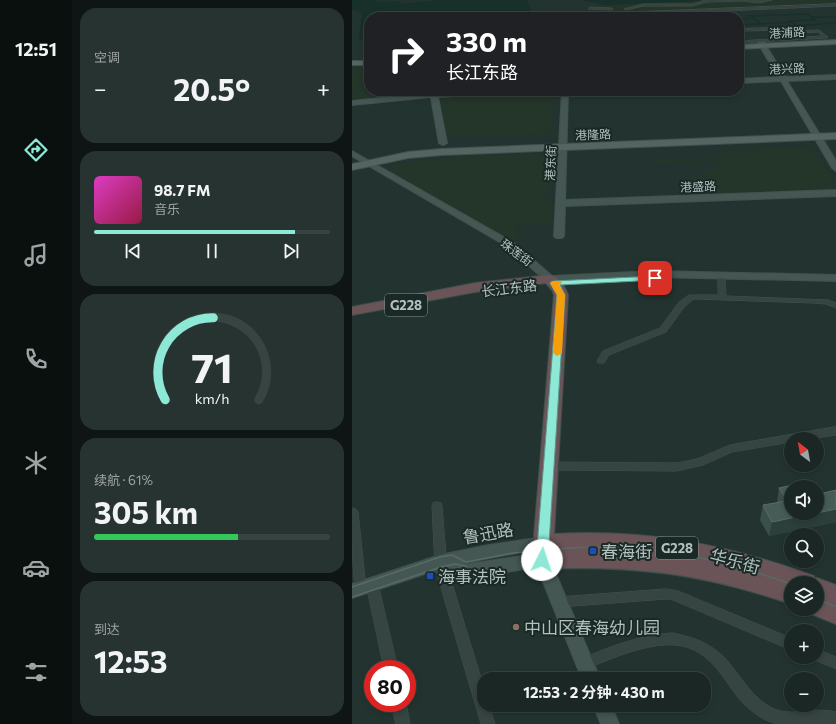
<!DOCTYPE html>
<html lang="zh">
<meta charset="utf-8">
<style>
body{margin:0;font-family:Commissioner,"Noto Sans SC",sans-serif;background:#273331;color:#f1f3f6;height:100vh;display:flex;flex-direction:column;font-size:15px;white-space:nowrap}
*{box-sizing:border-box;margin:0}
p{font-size:13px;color:#9fa5a6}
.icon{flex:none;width:22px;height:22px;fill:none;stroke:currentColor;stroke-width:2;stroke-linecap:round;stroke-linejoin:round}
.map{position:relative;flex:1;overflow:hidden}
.side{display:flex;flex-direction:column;gap:8px;padding:8px;background:#0e1514;width:280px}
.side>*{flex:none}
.top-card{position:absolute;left:12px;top:12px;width:380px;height:84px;border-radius:16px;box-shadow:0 2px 6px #0003,0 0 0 1px #384441;background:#202124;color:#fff;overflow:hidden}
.needle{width:26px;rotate:329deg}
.fabs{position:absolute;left:432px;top:432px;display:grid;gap:8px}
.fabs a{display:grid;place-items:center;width:40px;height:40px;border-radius:50%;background:#1a2724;box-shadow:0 2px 6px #0003,0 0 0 1px #384441;font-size:20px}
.speed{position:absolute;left:12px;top:660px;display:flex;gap:8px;font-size:20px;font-weight:700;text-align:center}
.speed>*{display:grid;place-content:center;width:52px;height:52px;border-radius:50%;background:#1a2724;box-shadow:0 2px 6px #0003,0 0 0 1px #384441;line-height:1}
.speed .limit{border:6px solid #d22;background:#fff;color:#111}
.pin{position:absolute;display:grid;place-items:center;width:34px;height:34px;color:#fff;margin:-17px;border-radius:8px;box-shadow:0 2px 6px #0006}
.me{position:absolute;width:44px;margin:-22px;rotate:4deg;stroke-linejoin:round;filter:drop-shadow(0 0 3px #0008)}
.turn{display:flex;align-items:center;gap:14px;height:84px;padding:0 16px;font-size:18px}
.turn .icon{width:52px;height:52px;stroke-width:2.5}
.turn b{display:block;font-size:28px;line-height:34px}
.big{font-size:30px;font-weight:700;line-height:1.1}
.side .tile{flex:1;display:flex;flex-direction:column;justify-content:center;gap:6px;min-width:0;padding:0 14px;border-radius:16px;background:#273331}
.side .dial{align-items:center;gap:0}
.dial svg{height:104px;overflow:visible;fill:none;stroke:#384441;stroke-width:7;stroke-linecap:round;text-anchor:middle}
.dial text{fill:#f1f3f6;stroke:none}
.song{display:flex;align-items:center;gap:12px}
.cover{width:48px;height:48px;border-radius:6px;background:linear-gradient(135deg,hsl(310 70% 55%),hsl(340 70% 35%))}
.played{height:4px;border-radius:2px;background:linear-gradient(90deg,#8ee8d6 85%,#384441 85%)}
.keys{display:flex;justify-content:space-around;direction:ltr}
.heat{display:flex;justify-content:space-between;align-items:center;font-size:22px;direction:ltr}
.charge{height:6px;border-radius:3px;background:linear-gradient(90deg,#34c759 61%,#384441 0)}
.trip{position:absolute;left:125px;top:672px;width:234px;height:40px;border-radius:16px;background:#1a2724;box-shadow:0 2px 6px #0003,0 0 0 1px #384441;font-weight:700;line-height:40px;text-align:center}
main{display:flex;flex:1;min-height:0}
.tabs{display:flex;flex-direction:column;width:72px;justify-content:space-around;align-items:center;background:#0a100e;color:#9fa5a6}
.tabs .icon{width:28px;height:28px}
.tabs .active{color:#8ee8d6}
.tabs b{font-size:18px;color:#f1f3f6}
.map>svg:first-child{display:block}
.green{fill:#243529}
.water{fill:#18302a}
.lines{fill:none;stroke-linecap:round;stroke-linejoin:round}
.stream{stroke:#18302a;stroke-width:1.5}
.street-casing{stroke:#42514e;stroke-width:1}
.secondary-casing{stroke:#42514e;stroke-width:2}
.primary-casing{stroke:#42514e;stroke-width:2}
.highway-casing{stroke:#404f4c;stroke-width:2}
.street{fill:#364541;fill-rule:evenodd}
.secondary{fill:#445753;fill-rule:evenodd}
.primary{fill:#546561;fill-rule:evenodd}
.highway{fill:#6a5458;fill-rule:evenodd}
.tram{stroke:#586b67;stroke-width:1.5}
.wall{fill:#3b504b}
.shaded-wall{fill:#2c3f3b}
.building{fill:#475c57;stroke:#586c67}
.route{fill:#8ee8d6;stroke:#5c978b}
.slow{fill:#f59e0b}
.transit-dot{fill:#1a4fb4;stroke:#1b2926;stroke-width:1.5}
.education-dot{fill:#8d6e63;stroke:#1b2926;stroke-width:1.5}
.labels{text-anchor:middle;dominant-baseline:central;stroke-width:4;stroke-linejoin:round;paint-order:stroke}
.far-street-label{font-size:12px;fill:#b0c1be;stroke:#1b2926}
.shield{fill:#1b2926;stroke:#839390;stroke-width:1}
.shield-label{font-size:13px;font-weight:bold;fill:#b0c1be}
.street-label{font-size:14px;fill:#b0c1be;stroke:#1b2926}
.near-street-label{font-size:17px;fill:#b0c1be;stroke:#1b2926}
.near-poi-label{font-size:17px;fill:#b0c1be;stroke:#1b2926;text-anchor:start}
</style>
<main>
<nav class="tabs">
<b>12:51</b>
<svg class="icon active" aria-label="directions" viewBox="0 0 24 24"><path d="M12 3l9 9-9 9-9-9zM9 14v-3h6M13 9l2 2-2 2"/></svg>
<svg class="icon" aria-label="music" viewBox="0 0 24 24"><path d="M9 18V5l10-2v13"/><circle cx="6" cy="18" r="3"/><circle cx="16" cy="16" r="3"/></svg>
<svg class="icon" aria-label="phone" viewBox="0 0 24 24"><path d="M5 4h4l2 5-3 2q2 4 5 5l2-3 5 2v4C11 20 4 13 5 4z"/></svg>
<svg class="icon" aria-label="climate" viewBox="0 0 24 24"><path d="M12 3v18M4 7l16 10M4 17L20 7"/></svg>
<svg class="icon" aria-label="car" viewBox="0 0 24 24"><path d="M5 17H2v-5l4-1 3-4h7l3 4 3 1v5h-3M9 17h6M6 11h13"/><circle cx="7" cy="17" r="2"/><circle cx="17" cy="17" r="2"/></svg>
<svg class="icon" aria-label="filters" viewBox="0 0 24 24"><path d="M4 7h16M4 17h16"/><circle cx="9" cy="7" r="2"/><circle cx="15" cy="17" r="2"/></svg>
</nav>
<section class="side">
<div class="tile"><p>空调</p>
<div class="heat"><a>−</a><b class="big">20.5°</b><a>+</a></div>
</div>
<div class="tile">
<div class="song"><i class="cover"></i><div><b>98.7 FM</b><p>音乐</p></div></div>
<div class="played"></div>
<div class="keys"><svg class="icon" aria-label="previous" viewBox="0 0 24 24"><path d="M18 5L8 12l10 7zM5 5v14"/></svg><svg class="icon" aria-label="pause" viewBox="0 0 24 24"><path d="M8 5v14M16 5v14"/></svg><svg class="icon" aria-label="next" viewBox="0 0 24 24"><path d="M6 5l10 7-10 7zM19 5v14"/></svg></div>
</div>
<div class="tile dial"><svg viewBox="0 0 100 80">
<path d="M14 69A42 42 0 1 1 86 69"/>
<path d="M14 69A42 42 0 0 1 51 6" stroke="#8ee8d6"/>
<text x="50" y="56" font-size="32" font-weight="700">71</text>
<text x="50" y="72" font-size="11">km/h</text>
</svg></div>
<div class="tile"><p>续航 · 61%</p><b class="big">305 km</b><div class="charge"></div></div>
<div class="tile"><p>到达</p><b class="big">12:53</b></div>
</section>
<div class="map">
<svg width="484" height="724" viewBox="0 0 484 724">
<rect width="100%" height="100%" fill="#233430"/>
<g class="green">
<polygon points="371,0 484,0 484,4 241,15 238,7"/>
<polygon points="17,68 17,91 67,91 60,93 0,100 0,69"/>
<polygon points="193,92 202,95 200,128 198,131 190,134 103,137 93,134 89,99 94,97"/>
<polygon points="452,147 463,152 484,183 484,188 477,190 323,195 323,193 341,191 337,178 354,177 353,169 368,168 363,161 300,164 302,159 370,158 368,151"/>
<polygon points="184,153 196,158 200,163 200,186 195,186 195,193 191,194 192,200 199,199 199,223 162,226 168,239 158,240 37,173 39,171 39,165 71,160"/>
</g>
<g class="water">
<polygon points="0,0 23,0 25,2 49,1 48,4 88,0 175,0 182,17 17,17 17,39 7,40 10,13 0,10"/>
<polygon points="229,0 364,0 254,5"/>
</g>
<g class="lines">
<g class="stream">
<polyline points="396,16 456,14 459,17 484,17"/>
<polyline points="460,17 463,20 438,21 444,26 484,23"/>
<polyline points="387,19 401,18 410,24"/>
<polyline points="387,25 439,22"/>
</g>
<defs>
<g id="street">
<polygon points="354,0 420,0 407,3 391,1 355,2 340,6 291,6 274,10 272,9 291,4 340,4"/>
<polygon points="484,4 484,6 235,17 254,13"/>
<polygon points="238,7 259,8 261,9 259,10 237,9"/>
<polygon points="448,27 452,29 446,31 467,30 476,37 474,38 387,43 387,41 470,36 466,32 445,33 440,30 387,31 387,29"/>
<polygon points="366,277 372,277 373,279 374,296 476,300 484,303 484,308 474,304 461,303 342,299 333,306 314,332 257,355 252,363 246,363 245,361 251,351 308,328 327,302 337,295 366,295"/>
<polygon points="484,427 484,435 457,439 439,439 439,442 380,452 351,465 325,471 197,470 193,469 192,466 193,463 197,462 325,463 345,459 378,445"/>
<polygon points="85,502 89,503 90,506 95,567 132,688 132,705 137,705 143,724 129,724 83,567 80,506 81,503"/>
<path d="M0 508 4 509 6 512 14 588 12 592 8 593 4 592C0 577 0 526 0 508Z"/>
<polygon points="20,579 24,580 26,584 46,669 32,669 14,584 16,580"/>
<polygon points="314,589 326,591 439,638 439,650 321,600 314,599 208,607 204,606 202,602 204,598 208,597"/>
<path d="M320 633C343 637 363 645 378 664 391 680 401 698 420 708 441 718 462 706 484 712V724C471 724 458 724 444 724 439 724 432 724 426 724 406 720 390 704 379 688 370 675 362 663 349 654 317 631 265 657 233 669L228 667 226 663 228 659C258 647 287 635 320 633Z"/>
<polygon points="465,649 484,657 484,669 460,659 459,657 465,657"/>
<polygon points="40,703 54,703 58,724 44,724"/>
</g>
<g id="secondary">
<polygon points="407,42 413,42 413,44 433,77 484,75 484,79 435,81 484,161 484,171 480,168 429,81 387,83 387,79 426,77 406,43"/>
<polygon points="78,91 84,91 85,92 153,91 150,93 86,97 95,143 91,145 87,143 79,97 0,105 0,101 78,93"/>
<polygon points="210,91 216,91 213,200 484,190 484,196 213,206 212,236 210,238 204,238 202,236"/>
<polygon points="0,151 162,243 200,276 302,271 484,275 484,281 302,277 194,281 156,247 0,156"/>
<polygon points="191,537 196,539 199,543 196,547 112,563 116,564 190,553 196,555 248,679 230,679 185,567 116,578 88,569 0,598 0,584 88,555 137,545"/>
<polygon points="241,705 259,705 267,724 249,724"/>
</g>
<g id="primary">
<polygon points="484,40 484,44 387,49 387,45"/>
<rect x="0" y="61" width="17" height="4"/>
<polygon points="484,133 484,139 89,155 56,158 0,170 0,164 56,152 89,149"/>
</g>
<path id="highway" d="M198 275C207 277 213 287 216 295L202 534C295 529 374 544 462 576L463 579 465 578 484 585V624L457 613 455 609H465V583H439V604C352 574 282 565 190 569L183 566 180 560 202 295 200 290 194 283 123 292 0 315V307L123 283Z"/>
</defs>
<use href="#street" class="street-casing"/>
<use href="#secondary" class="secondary-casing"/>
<use href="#primary" class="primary-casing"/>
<use href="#highway" class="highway-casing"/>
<use href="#street" class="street"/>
<use href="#secondary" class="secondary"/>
<use href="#primary" class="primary"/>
<use href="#highway" class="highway"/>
<g class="tram">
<polyline points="0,587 88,557 100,555 114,562 161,553 216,548 240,547 298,550 324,553 382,565 439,584"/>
<polyline points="0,597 89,567 103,564 114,566"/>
<polyline points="465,599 484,607"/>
</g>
</g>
<polygon class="wall" points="427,488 467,494 484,490 484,522 417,536 408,520 411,505 425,503"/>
<polygon class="shaded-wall" points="484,509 484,522 417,536 420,522"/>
<g class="building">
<polygon points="459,481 462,487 439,487 439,513 463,513 420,522 411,505 435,501 427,488"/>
<polygon points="484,490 484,509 465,513 465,491 467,494"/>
</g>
<polygon class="route" points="303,276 306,277 306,280 208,285 213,295 196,560 194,563 190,565 186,563 184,560 205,295 198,283 202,281"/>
<polygon class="slow" points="200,281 209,281 210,283 207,285 213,295 210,353 205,356 201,353 205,295 198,283"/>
<g class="transit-dot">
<rect x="237" y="547" width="8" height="8" rx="2"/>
<rect x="74" y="572" width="8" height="8" rx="2"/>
</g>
<circle class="education-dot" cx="164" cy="627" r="4"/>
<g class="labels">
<g class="far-street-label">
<text transform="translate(435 32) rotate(-3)">港浦路</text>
<text transform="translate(435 68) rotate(-2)">港兴路</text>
<text transform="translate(241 134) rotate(-2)">港隆路</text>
<text transform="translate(198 163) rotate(-88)">港东街</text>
<text transform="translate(346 186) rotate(-2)">港盛路</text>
<text transform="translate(165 252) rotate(37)">珠莲街</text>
</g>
<g class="shield">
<rect x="33" y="294" width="42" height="22" rx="3"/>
<rect x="304" y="537" width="42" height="22" rx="3"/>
</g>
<g class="shield-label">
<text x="54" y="305">G228</text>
<text x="325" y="548">G228</text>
</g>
<g class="street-label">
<text transform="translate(157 288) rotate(-7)">长江东路</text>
</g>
<g class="near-street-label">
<text transform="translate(136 533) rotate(-10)">鲁迅路</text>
<text transform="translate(383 561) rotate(15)">华乐街</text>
</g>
<g class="near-poi-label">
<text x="249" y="551">春海街</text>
<text x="86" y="576">海事法院</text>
<text x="172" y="627">中山区春海幼儿园</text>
</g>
</g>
</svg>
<div class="fabs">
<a><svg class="needle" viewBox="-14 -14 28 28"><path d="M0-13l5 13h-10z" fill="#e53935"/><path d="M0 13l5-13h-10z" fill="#9fa5a6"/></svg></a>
<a><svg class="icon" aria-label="sound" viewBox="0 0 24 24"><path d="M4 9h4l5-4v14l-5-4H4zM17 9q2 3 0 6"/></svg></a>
<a><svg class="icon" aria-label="search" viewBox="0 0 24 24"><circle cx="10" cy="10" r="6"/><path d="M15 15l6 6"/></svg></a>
<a><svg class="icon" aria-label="layers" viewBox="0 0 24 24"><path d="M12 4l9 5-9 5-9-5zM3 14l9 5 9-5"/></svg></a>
<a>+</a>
<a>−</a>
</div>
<div class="speed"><div class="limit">80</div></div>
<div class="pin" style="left:303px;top:278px;background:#d93025"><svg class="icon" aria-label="arrive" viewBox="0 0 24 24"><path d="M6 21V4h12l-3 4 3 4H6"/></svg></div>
<svg class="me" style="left:190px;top:560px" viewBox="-20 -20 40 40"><circle r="19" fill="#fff"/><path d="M0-13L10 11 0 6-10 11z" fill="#8ee8d6"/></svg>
<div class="trip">12:53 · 2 分钟 · 430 m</div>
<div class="top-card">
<div class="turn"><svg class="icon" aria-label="right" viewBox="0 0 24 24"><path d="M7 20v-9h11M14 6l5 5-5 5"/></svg><div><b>330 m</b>长江东路</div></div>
</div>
</div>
</main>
